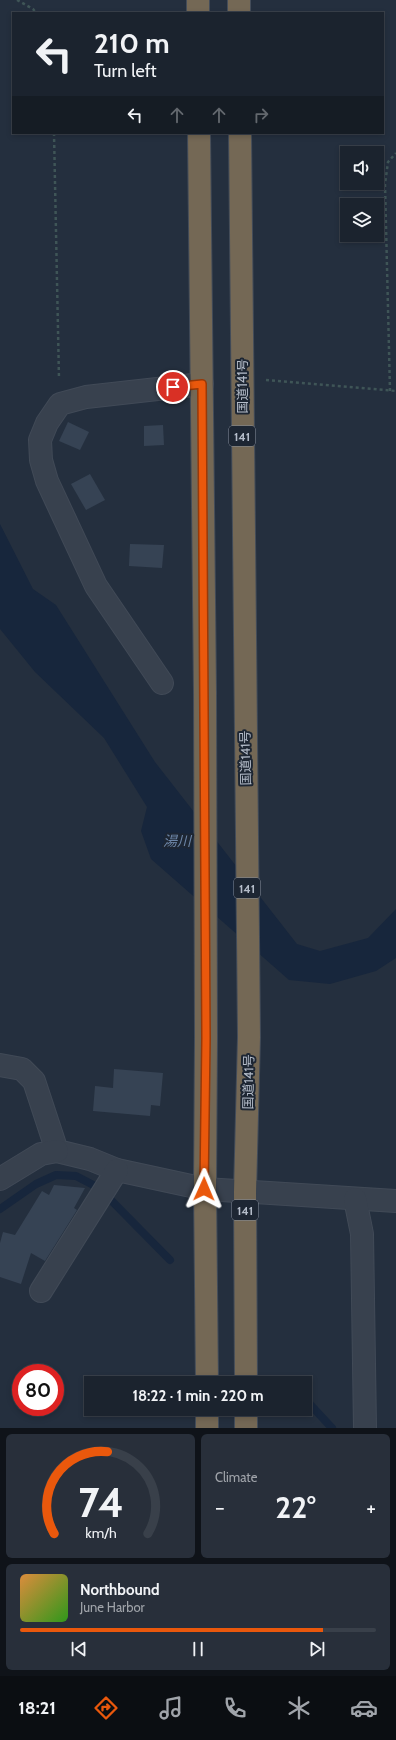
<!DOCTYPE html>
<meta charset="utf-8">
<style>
body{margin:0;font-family:Cabin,"Noto Sans JP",sans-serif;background:#282f3a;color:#f1f3f6;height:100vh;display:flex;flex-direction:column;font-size:15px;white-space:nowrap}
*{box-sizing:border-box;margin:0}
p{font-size:13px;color:#a0a4aa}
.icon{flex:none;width:22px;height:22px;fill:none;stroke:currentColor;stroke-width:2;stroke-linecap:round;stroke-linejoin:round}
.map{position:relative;height:1428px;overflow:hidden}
.panel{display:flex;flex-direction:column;gap:6px;padding:6px;background:#0f1319;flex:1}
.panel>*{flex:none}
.banner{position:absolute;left:12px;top:12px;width:372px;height:122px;border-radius:0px;box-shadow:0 2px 6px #0003,0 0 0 1px #39404a;background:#1b232e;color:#f1f3f6;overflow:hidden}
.fabs{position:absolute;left:340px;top:146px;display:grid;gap:8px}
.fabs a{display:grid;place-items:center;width:44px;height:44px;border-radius:0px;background:#1b232e;box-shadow:0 2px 6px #0003,0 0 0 1px #39404a;font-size:20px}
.speed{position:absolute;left:12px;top:1364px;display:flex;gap:8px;font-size:20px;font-weight:700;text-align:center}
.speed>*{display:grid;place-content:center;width:52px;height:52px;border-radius:50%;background:#1b232e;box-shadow:0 2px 6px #0003,0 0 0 1px #39404a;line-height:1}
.speed .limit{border:6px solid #d22;background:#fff;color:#111}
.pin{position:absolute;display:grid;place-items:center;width:34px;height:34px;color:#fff;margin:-17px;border:2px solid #fff;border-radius:50%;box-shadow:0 1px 4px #0007}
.me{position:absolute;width:44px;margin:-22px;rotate:1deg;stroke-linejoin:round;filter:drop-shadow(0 0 3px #0008)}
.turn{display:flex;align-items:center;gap:14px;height:84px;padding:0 16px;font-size:18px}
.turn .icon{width:52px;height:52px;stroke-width:2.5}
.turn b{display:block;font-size:28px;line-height:34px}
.lanes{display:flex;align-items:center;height:38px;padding:0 16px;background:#0003;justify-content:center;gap:20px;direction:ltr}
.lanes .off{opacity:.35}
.big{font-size:30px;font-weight:700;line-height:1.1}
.panel .widget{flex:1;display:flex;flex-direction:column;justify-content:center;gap:6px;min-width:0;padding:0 14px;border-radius:6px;background:#282f3a}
.panel .dial{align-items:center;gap:0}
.dial svg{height:104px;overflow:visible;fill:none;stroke:#39404a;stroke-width:7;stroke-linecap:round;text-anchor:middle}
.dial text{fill:#f1f3f6;stroke:none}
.song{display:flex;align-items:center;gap:12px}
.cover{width:48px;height:48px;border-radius:6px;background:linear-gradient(135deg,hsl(30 70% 55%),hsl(110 70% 35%))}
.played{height:4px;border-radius:2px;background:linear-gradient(90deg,#ea580c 85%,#39404a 85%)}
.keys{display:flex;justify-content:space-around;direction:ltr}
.heat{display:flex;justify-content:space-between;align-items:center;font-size:22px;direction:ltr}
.panel .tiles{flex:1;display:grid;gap:6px;grid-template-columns:1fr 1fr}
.widget:last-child{grid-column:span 2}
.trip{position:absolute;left:84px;top:1376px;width:228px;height:40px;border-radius:0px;background:#1b232e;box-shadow:0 2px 6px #0003,0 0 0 1px #39404a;font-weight:700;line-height:40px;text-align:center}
.tabs{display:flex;height:64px;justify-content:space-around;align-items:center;background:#0b0e12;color:#a0a4aa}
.tabs .icon{width:28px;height:28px}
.tabs .current{color:#ea580c}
.tabs b{font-size:18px;color:#f1f3f6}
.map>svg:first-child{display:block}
.water{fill:#17263c}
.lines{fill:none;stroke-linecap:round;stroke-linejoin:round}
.stream{stroke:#17263c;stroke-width:8}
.building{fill:#364354}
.minor-casing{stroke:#414a57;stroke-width:24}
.highway-casing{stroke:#434c59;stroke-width:24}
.path{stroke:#3f5557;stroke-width:2.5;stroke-dasharray:3 3;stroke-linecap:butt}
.minor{stroke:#38414e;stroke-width:22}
.highway{stroke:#746855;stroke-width:22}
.route-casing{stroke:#983908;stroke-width:10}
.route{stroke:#ea580c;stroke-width:7}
.labels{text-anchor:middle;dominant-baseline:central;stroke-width:4;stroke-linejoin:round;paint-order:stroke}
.shield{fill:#1d2633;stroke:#878f9c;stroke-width:1}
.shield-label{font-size:12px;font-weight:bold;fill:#b4bcc9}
.street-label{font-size:13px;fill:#b4bcc9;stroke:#1d2633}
.water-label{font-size:14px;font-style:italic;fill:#6d86a8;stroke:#1d2633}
</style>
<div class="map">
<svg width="396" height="1428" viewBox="0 0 396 1428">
<rect width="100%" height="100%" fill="#242f3e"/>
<polygon class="water" points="0,524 33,589 56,605 155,762 297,944 320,951 368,938 396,909 396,958 376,971 330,984 289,980 151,859 141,831 147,807 104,738 35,672 0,629"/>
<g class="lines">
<g class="stream">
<polyline points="0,1209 36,1184 56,1175 76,1176 99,1188 170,1260"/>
<polyline points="289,1382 290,1383"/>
<polyline points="305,1399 332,1428"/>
</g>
</g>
<g class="building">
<polygon points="68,422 89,432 80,450 59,441"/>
<polygon points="163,425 164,445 144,446 144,426"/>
<polygon points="90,474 105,500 86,510 71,484"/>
<polygon points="130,544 164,545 162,568 129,566"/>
<polygon points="114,1069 163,1073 160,1106 151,1105 150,1116 93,1111 95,1086 113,1088"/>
<polygon points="54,1185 85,1188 74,1208 77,1210 45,1261 31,1253 21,1284 0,1277 0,1243 3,1232 15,1235 42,1191 49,1195"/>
</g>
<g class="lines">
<defs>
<g id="minor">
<polyline points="162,683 96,586 47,481 41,460 40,440 47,423 60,404 86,397 202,384"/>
<polyline points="0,1065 22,1069 34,1081 57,1151 90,1159 117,1170 205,1189 396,1201"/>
<polyline points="0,1179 41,1154 57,1151"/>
<polyline points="355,1199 362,1234 365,1428"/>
<polyline points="41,1291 117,1170"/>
</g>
<g id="highway">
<polyline points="198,0 198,13"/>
<polyline points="239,0 239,13"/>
<polyline points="199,133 205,692 206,1038 205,1189 207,1383"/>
<polyline points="240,133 249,1037 245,1192 246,1383"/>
<polyline points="207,1409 207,1428"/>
<polyline points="246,1409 246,1428"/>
</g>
</defs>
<use href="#minor" class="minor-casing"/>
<use href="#highway" class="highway-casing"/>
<g class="path">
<polyline points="17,0 33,9 36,13"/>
<polyline points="54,133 59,379"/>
<polyline points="266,380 396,391"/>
<polyline points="390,391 385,184 388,162 396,153"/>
</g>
<use href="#minor" class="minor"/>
<use href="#highway" class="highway"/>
</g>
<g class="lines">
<defs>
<polyline id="route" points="173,387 202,384 206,1038 204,1189"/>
</defs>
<use href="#route" class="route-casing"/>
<use href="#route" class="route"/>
</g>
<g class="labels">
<g class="shield">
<rect x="229" y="426" width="26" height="20" rx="3"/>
<rect x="234" y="878" width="26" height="20" rx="3"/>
<rect x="232" y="1200" width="26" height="20" rx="3"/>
</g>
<g class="shield-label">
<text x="242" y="436">141</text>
<text x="247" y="888">141</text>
<text x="245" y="1210">141</text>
</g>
<g class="street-label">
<text transform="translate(242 386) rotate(-90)">国道141号</text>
<text transform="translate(245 758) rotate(-91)">国道141号</text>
<text transform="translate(248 1082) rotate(-89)">国道141号</text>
</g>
<g class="water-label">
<text x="177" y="841">湯川</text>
</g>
</g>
</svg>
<div class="fabs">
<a><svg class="icon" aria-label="sound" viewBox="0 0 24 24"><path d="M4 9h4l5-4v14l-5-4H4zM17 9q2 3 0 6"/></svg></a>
<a><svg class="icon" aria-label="layers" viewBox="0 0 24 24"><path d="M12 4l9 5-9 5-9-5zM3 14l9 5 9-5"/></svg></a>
</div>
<div class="speed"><div class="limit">80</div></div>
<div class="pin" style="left:173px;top:387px;background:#d93025"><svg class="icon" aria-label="arrive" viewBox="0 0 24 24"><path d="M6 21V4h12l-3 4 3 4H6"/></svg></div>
<svg class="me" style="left:204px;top:1189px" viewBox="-20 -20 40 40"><path d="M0-17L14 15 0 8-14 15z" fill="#ea580c" stroke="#fff" stroke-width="4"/></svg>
<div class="trip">18:22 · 1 min · 220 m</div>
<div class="banner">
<div class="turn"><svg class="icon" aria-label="left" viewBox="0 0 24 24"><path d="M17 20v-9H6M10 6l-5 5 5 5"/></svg><div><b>210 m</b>Turn left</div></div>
<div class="lanes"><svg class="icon" aria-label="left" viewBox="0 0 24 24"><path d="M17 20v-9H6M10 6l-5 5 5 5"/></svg><svg class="icon off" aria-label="ahead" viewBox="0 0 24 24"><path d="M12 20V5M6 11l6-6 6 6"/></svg><svg class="icon off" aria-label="ahead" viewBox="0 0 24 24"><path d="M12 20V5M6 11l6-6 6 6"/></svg><svg class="icon off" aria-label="right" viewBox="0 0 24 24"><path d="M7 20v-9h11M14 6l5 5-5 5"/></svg></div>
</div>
</div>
<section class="panel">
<div class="tiles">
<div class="widget dial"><svg viewBox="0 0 100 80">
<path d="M14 69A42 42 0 1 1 86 69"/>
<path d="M14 69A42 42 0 0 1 55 6" stroke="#ea580c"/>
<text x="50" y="56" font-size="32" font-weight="700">74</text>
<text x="50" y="72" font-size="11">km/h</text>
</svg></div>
<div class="widget"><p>Climate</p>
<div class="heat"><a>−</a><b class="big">22°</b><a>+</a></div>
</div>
<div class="widget">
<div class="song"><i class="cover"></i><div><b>Northbound</b><p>June Harbor</p></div></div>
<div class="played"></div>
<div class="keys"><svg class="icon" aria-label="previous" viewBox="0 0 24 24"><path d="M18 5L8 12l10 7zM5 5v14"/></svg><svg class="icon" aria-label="pause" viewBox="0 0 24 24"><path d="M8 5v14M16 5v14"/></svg><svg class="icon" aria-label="next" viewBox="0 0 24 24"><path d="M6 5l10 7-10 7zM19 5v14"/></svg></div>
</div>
</div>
</section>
<nav class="tabs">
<b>18:21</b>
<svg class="icon current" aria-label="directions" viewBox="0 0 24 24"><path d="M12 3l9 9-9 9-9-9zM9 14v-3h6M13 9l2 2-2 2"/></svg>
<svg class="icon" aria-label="music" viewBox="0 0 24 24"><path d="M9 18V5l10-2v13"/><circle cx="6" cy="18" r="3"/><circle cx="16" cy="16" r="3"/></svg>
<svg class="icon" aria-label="phone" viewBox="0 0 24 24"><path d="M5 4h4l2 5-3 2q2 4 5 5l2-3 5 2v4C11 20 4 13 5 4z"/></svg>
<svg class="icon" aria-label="climate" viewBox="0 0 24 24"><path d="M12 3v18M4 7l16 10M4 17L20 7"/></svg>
<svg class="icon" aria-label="car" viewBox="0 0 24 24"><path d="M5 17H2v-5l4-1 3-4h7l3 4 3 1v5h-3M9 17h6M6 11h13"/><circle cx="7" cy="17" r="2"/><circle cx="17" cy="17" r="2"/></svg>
</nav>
